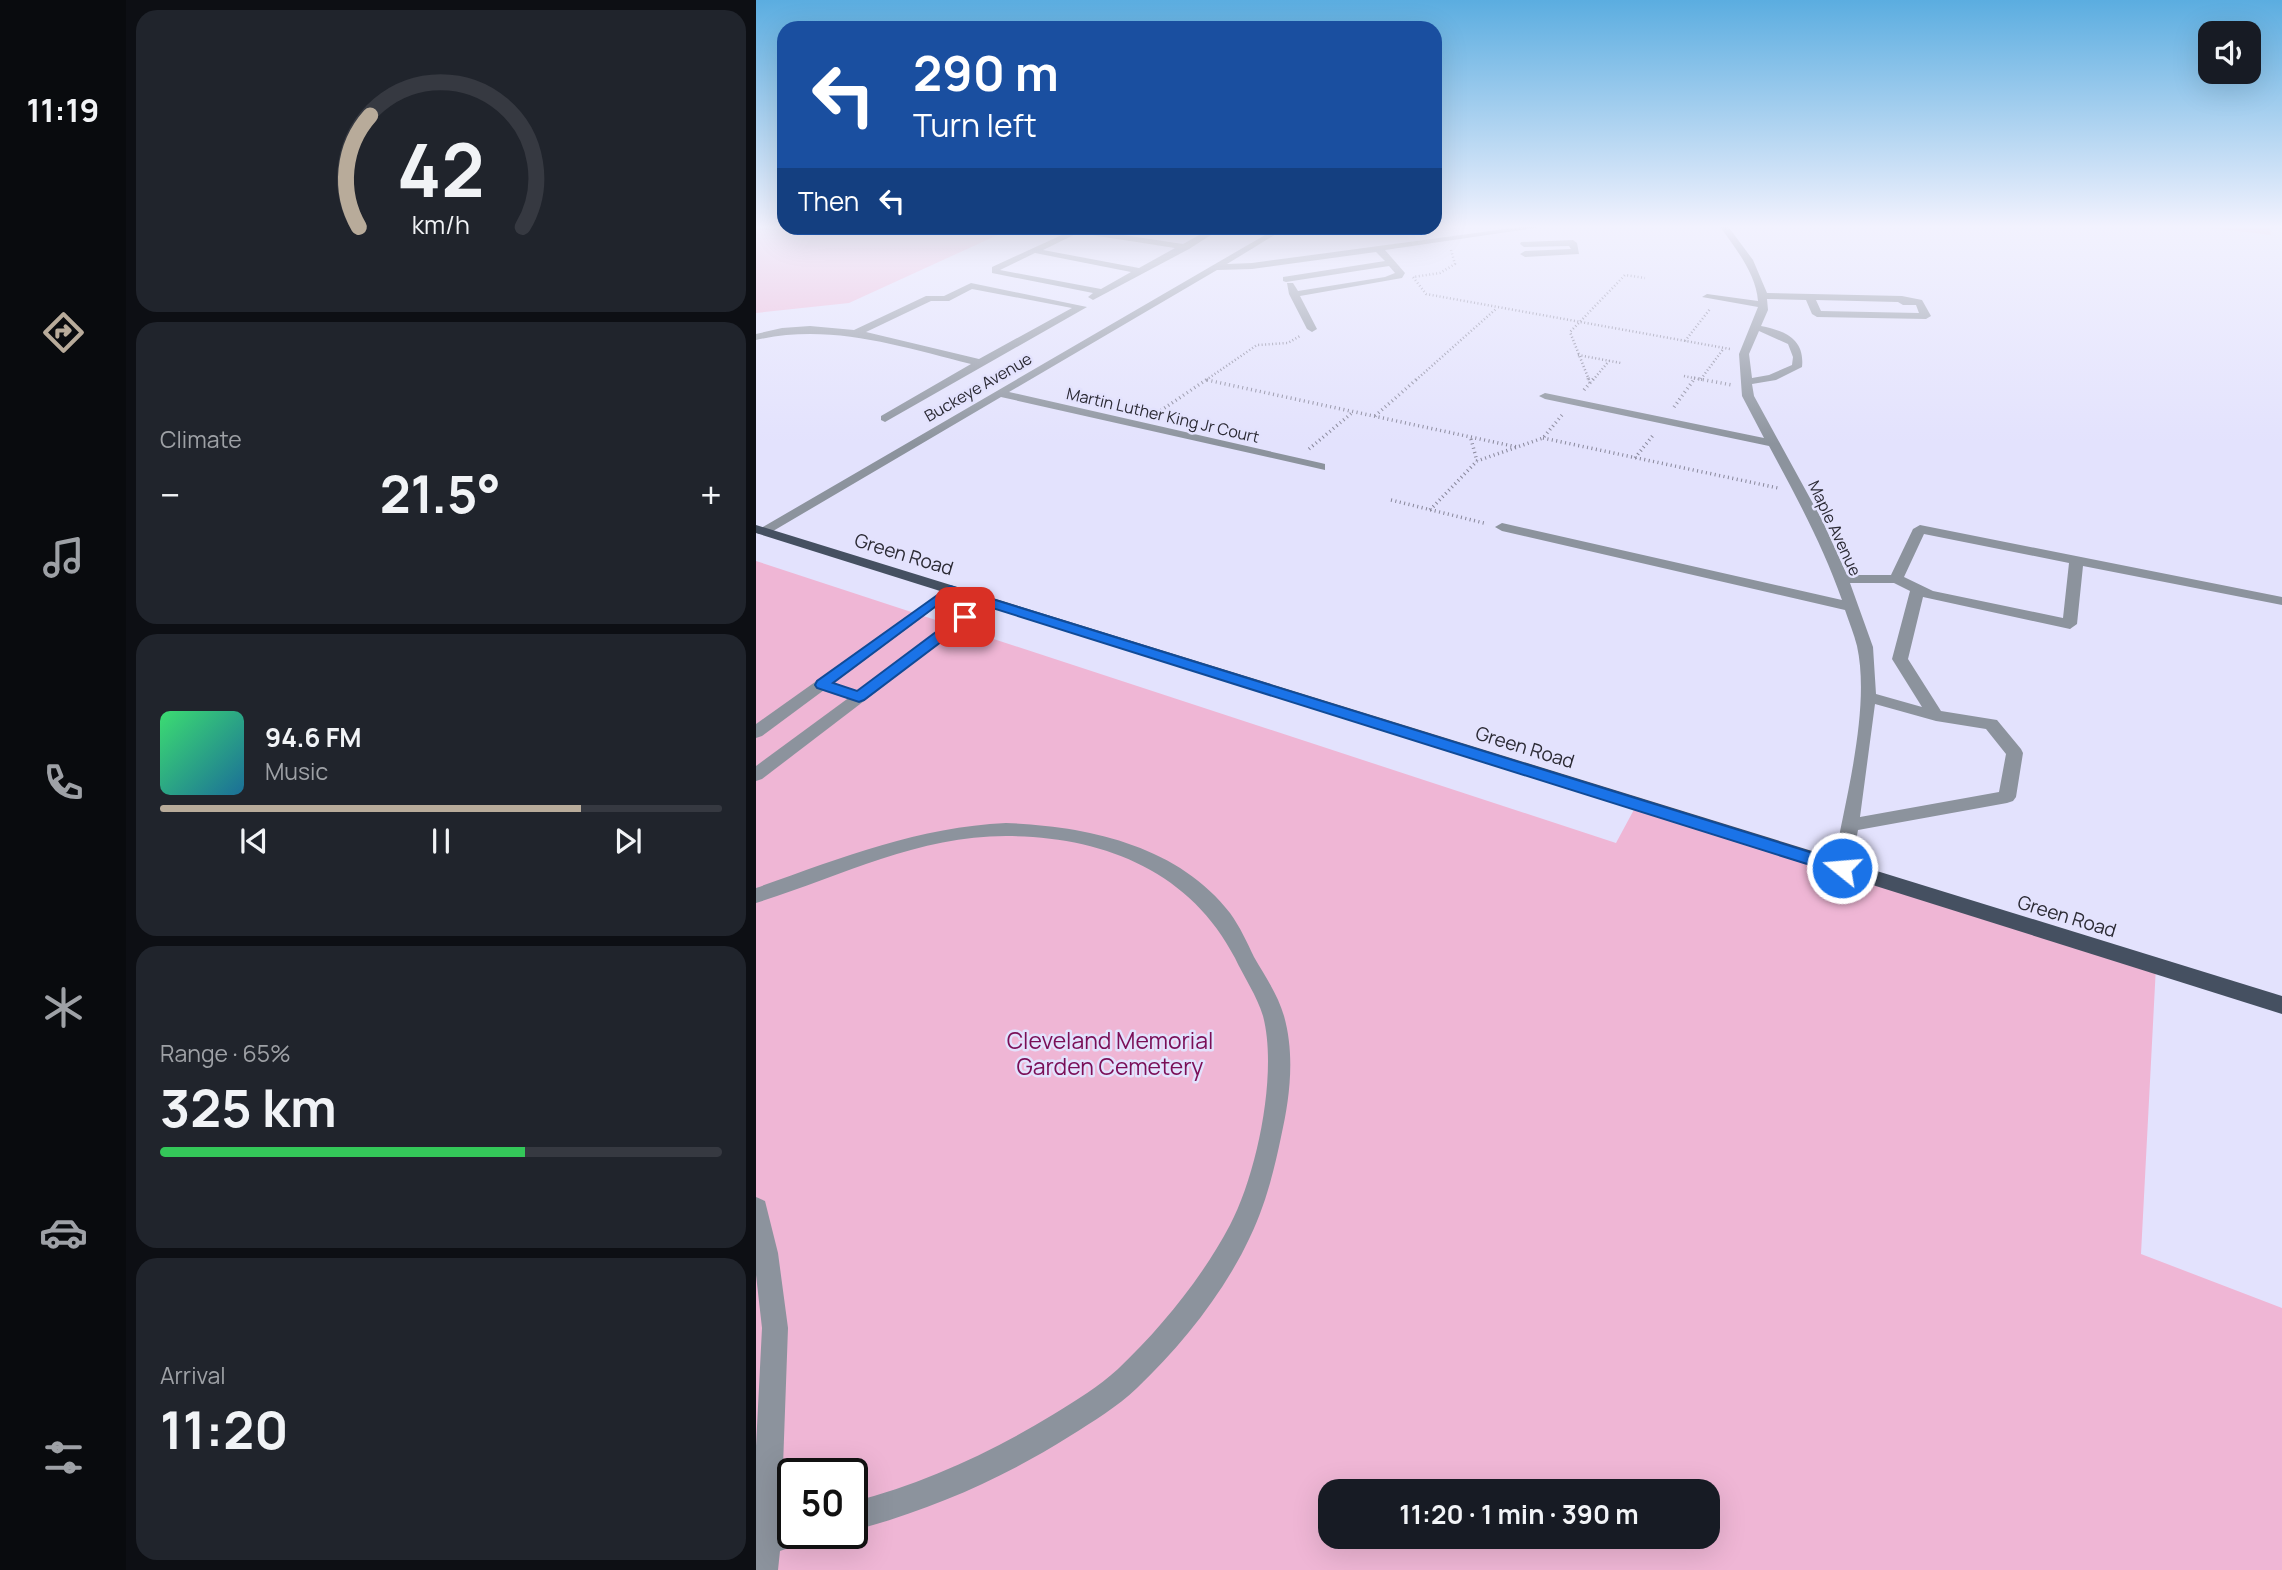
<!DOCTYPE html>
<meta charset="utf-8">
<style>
body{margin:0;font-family:Manrope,sans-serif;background:#20242c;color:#f1f3f6;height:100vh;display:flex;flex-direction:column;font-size:26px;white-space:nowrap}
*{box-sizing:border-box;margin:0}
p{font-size:23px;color:#9ea1a6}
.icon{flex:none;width:38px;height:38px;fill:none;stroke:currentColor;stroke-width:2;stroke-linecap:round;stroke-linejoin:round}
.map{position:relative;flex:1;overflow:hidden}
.sheet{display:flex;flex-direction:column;gap:10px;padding:10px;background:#0d0f14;width:630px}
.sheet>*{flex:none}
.hud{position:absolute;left:21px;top:21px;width:665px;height:214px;border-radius:21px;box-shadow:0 7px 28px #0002;background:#1a4fa0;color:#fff;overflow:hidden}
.buttons{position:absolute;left:1442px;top:21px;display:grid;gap:14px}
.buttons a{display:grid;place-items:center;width:63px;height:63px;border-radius:14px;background:#171b24;box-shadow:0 7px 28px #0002;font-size:35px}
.speed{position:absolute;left:21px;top:1458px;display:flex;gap:14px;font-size:35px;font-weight:700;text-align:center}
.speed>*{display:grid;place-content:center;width:91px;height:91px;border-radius:50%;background:#171b24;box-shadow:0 7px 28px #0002;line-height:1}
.speed .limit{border:4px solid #111;border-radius:10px;background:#fff;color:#111}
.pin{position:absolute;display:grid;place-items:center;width:60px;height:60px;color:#fff;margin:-30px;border-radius:14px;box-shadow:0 4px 10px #0006}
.me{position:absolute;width:77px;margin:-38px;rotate:287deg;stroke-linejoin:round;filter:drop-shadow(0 0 5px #0008)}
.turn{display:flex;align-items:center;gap:24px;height:147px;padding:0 21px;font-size:32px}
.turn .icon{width:91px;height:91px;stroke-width:2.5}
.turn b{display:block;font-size:49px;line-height:60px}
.then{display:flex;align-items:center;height:66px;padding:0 21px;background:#0003;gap:14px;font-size:26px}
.big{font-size:52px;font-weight:700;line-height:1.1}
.sheet .tile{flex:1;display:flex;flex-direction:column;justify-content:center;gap:10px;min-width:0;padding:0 24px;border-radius:21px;background:#20242c}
.sheet .dial{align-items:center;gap:0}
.dial svg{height:182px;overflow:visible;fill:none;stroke:#363941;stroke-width:7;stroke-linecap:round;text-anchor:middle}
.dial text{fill:#f1f3f6;stroke:none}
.song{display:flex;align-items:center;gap:21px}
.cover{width:84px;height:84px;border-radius:10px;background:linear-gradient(135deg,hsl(140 70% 55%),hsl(200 70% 35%))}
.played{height:7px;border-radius:4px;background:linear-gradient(90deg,#b8ab9a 75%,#363941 75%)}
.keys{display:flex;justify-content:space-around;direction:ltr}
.heat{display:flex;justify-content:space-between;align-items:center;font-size:38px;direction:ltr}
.charge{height:10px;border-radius:5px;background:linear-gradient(90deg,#34c759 65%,#363941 0)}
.trip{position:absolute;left:562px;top:1479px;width:402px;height:70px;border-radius:21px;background:#171b24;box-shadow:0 7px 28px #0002;font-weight:700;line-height:70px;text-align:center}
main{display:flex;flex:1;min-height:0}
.dock{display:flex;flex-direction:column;width:126px;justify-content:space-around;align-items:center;background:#090b0e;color:#9ea1a6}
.dock .icon{width:49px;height:49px}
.dock .selected{color:#b8ab9a}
.dock b{font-size:32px;color:#f1f3f6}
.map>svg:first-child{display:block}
.green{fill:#efb6d5;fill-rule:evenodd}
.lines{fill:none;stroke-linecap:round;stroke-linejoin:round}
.path-far1{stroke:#878699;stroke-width:2.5;stroke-dasharray:1 2.5;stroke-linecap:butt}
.path{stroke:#878699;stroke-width:3.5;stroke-dasharray:1 3.5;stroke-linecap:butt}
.minor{fill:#8c939d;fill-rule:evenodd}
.major{fill:#455061;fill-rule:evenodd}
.route{fill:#1a73e8;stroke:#114b97;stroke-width:2}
.labels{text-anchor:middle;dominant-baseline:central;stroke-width:5;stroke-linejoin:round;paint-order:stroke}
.far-street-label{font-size:16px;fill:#2b2a34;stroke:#e3e2fd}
.street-label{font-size:19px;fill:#2b2a34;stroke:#e3e2fd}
.near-park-label{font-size:23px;fill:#7a0e57;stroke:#e3e2fd}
</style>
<main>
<nav class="dock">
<b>11:19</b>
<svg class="icon selected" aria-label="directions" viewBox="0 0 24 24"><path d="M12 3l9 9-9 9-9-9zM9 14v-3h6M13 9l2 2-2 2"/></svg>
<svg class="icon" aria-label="music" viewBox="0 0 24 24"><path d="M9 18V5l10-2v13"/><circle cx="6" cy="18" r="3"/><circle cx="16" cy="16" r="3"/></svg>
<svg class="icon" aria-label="phone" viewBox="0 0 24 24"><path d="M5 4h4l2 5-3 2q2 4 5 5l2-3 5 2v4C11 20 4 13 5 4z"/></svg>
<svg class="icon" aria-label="climate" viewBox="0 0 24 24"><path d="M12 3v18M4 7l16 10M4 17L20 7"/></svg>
<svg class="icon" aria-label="car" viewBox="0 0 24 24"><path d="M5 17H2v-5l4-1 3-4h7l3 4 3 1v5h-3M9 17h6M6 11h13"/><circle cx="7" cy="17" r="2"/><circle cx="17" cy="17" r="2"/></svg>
<svg class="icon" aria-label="filters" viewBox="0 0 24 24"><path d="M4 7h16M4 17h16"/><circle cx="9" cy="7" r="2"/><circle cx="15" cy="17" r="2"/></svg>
</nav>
<section class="sheet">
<div class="tile dial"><svg viewBox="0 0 100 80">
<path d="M14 69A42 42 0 1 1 86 69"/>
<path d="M14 69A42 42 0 0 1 19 20" stroke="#b8ab9a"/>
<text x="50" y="56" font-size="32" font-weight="700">42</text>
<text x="50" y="72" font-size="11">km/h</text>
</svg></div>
<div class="tile"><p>Climate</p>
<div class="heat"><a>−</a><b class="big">21.5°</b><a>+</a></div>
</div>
<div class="tile">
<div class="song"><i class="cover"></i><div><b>94.6 FM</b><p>Music</p></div></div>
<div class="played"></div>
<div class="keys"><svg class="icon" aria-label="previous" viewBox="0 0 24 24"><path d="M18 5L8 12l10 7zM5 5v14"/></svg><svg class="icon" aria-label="pause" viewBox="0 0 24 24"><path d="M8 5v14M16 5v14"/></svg><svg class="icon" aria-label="next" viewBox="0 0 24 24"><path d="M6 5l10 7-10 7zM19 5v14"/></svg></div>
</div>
<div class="tile"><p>Range · 65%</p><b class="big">325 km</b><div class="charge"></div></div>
<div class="tile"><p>Arrival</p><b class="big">11:20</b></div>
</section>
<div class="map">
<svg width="1526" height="1570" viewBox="0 0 1526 1570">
<rect width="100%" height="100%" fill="#e3e2fd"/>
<g class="green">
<polygon points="0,225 28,225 28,228 257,228 93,303 0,313"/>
<polygon points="1430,225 1513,225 1515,235"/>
<path d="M0 561 860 843 881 804 1400 966 1385 1254 1526 1308V1570H0ZM37 1474H96V1533H37ZM574 1491H952V1536H574Z"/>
</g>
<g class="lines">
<g class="path-far1">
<polyline points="695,250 699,264 684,273 657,277 670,294 974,349"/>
<polyline points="929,341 954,309"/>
<polyline points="822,355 865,363"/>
<polyline points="928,376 947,380"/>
<polyline points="945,379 968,348"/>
<polyline points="450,380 501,345 532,343 544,336"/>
<polyline points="660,380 741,308"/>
<polyline points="833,380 814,332 869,275 889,278"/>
<polyline points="837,380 853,361"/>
</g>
<g class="path">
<polyline points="832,378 834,383"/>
<polyline points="938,378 976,385"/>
<polyline points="451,380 761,447"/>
<polyline points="828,390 838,378"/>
<polyline points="918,407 939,378"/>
<polyline points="401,413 453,378"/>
<polyline points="619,416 662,378"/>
<polyline points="787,438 1022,488"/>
<polyline points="715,439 721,461"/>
<polyline points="553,449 597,412"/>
<polyline points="879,458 898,434"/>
<polyline points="635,500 728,523"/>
<polyline points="674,510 721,461 787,438 806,415"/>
</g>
<g class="minor">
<polygon points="780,225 799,225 629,250 649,273 646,278 544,296 561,329 556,332 551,329 533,294 531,283 537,283 542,291 629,277 639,273 633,266 530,282 527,281 527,277 629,261 620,252 496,269 461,270 253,392 565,463 569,464 569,470 245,397 12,534 2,534 0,531 521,228 530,228 471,264 496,263"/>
<path d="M963 225H971L997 260 1011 293 1146 296 1166 300 1175 316 1170 319 1061 317 1056 314 1050 300 1011 299 1012 310 1005 326C1029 331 1049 339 1046 367L1020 380 996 384 998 396 1066 520 1091 575H1135L1157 529 1164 525 1526 597V605L1327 566 1321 624 1314 629 1167 597 1152 659 1185 711 1241 720 1265 749 1267 753 1260 797 1257 801 1251 803 1102 830 1095 868 1093 873H1079L1077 868C1088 804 1115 710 1101 646 1098 634 1093 622 1089 610L746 531 739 527 746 523 1086 600C1067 546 1040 496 1013 446L789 399 783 396 789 393 1008 438 986 396 983 354 1002 307 946 297 951 294 1002 301C1000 273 979 248 963 225ZM1060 300 1142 302 1147 305H1160L1163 313 1065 311ZM1003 331 1032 344 1037 357 1036 365 1013 375 996 378 993 354ZM1168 534 1313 563 1307 618 1177 591 1148 577ZM1094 583H1138L1154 591 1136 659 1166 707 1120 694 1117 647ZM1119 704 1180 721 1230 729 1250 754 1243 792 1104 817Z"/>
<path d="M321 228 427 244 456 228H466L433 249 337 300 332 297 337 293 236 273V267ZM322 233 419 248 383 268 287 250ZM279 253 375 272 345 289 244 270Z"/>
<polygon points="817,240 821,243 823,254 769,257 764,254 769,251 815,249 813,246 768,247 764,244 765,242"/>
<path d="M215 283 331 307 129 422 125 420V416L215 364C143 346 74 323 0 340V334L26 328 54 326 98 330 170 296H188ZM216 289 316 308 223 359 110 332 175 301H193Z"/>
<polygon points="194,586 199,587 201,590 199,593 6,736 0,738 0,724"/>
<polygon points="230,597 235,598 237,601 235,604 6,779 0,781 0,766"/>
<path d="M250 823C330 826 422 845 474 913 484 927 491 942 498 957 509 976 522 995 528 1016 539 1055 534 1098 525 1137 518 1171 509 1206 494 1237 468 1293 425 1346 381 1388 361 1407 338 1421 314 1436 246 1479 174 1510 96 1531V1502C169 1483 234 1453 298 1414 321 1400 342 1387 362 1369 405 1328 446 1278 474 1225 501 1174 522 1073 507 1016 501 996 488 977 479 958 434 870 345 836 250 836 161 836 83 877 0 903V888C82 859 162 827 250 823Z"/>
<polygon points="0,1197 9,1201 22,1253 32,1328 25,1521 37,1518 37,1533 52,1533 47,1543 24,1551 22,1570 0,1570 0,1446 6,1328 0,1275"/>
</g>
<polygon class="major" points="0,525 1526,996 1526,1014 0,533"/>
</g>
<linearGradient id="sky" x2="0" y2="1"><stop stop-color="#5bade0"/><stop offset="0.51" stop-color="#f2f2fe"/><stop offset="1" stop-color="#f2f2fe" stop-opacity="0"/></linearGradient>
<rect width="1526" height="444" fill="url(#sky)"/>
<polygon class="route" points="194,586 1086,862 1092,864 1095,868 1092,873 1086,875 195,595 77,683 101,691 204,614 214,614 214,620 108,700 103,702 61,688 59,685 61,681"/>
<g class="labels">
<g class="far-street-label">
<text transform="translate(222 387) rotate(-30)">Buckeye Avenue</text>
<text transform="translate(407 415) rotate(13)">Martin Luther King Jr Court</text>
<text transform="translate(1079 528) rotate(65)">Maple Avenue</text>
</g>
<g class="street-label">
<text transform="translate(148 554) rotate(17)">Green Road</text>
<text transform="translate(769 747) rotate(17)">Green Road</text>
<text transform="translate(1311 916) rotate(17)">Green Road</text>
</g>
<g class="near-park-label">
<text x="354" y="1040">Cleveland Memorial<tspan x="354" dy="26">Garden Cemetery</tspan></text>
</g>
</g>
</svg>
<div class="buttons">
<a><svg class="icon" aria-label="sound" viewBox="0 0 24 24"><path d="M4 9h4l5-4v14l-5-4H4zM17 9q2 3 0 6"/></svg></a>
</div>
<div class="speed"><div class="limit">50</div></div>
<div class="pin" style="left:209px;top:617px;background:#d93025"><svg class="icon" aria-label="arrive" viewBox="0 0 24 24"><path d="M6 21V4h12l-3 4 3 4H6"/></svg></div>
<svg class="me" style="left:1086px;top:868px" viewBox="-20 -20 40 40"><circle r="17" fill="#1a73e8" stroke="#fff" stroke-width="3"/><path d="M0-11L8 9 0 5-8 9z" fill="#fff"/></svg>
<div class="trip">11:20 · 1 min · 390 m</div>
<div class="hud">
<div class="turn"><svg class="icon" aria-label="left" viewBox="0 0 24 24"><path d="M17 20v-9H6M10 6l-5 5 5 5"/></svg><div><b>290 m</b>Turn left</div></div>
<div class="then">Then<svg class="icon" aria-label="left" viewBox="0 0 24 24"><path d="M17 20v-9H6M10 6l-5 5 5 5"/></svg></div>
</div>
</div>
</main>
